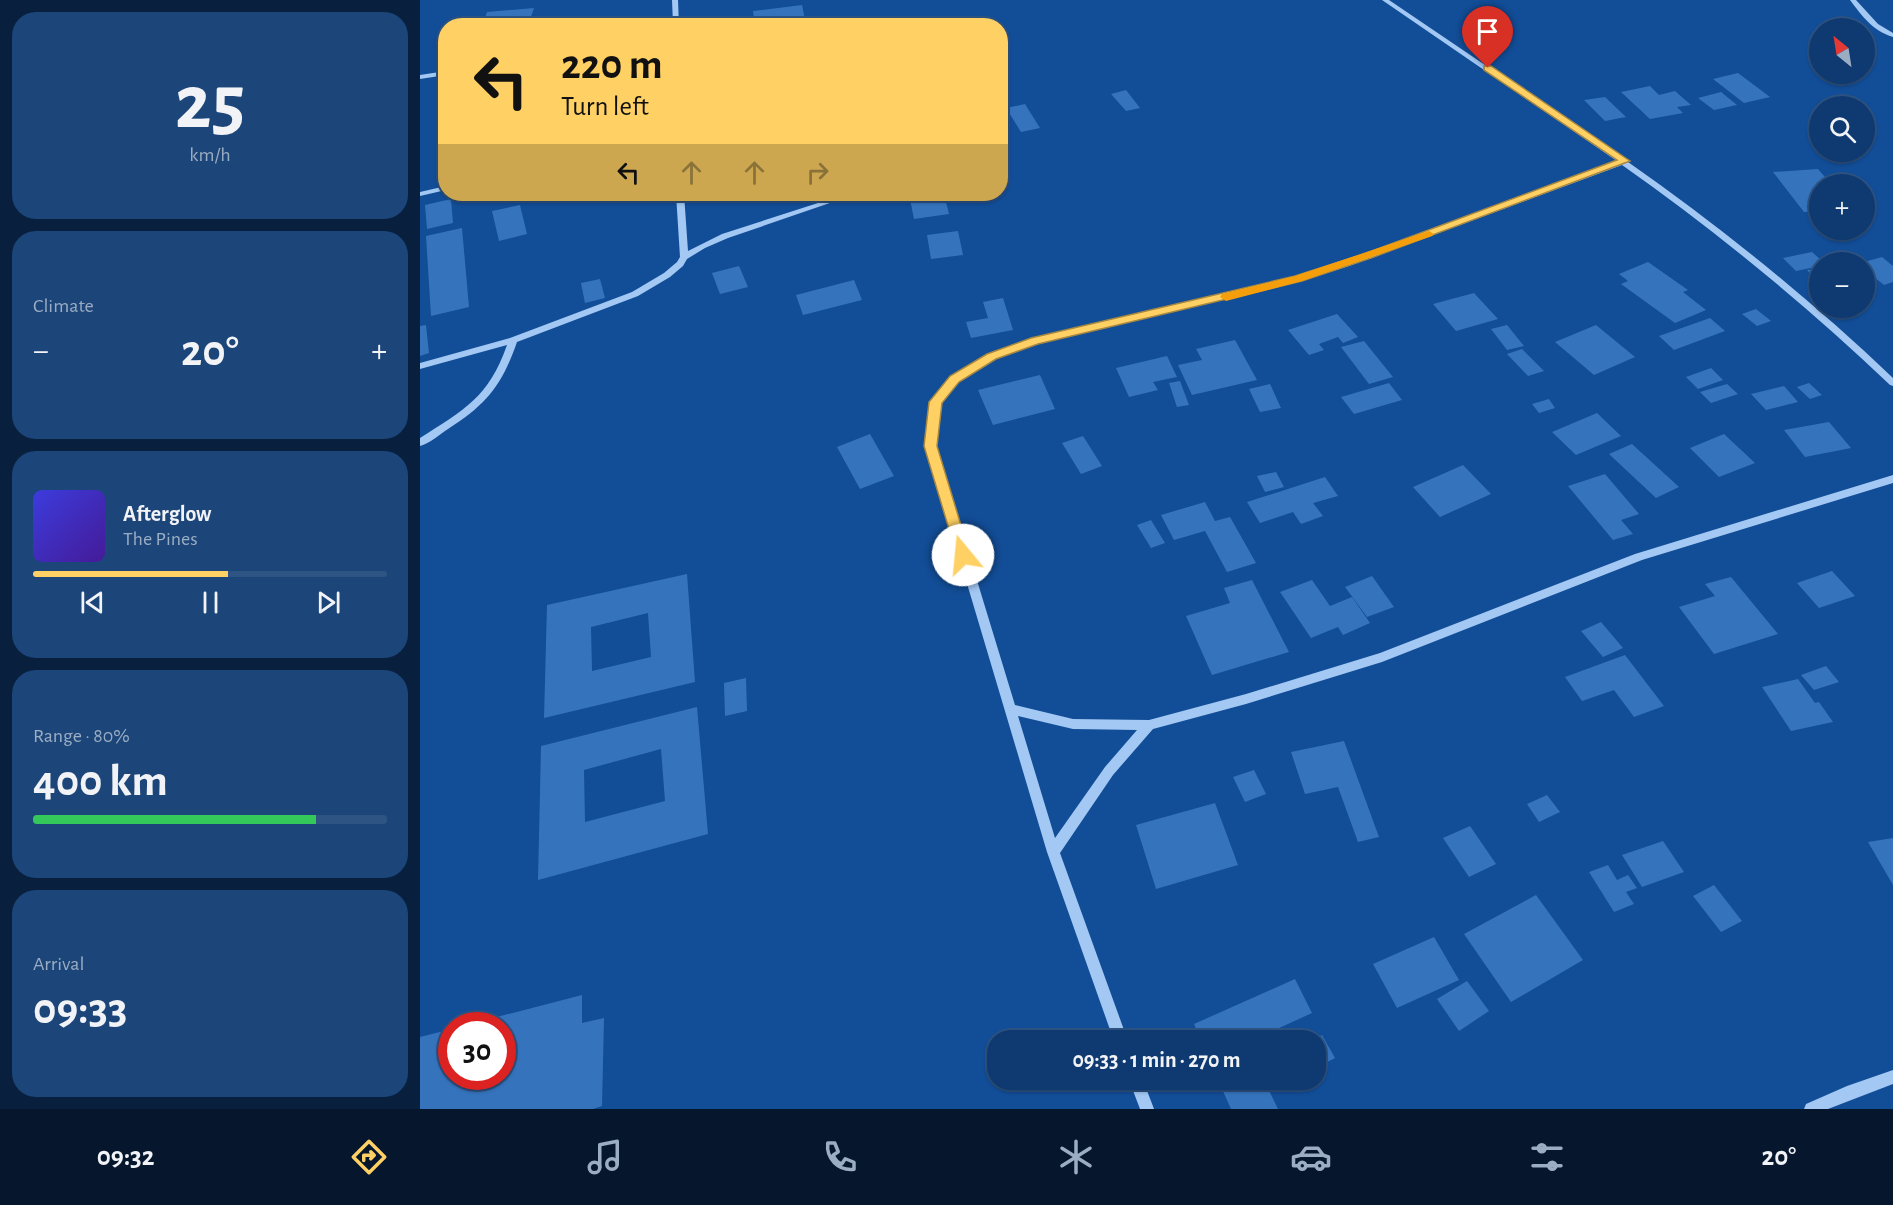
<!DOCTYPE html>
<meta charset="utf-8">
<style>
body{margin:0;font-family:"Alegreya Sans",sans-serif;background:#1c4579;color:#f1f3f6;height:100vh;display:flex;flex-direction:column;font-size:22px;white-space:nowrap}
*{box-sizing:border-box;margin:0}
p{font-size:20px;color:#9badc3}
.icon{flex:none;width:33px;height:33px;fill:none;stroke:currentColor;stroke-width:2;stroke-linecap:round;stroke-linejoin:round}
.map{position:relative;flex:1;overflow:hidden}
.side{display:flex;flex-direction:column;gap:12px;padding:12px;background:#08203e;width:420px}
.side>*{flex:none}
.guide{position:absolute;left:18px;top:18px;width:570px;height:183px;border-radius:24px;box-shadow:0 2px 4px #0004,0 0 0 2px #2e5484;background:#ffd165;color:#111;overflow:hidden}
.needle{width:39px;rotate:330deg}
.buttons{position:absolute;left:1389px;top:18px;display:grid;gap:12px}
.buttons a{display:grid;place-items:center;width:66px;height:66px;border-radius:50%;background:#0e3a71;box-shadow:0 2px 4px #0004,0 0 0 2px #2e5484;font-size:30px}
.speed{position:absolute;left:18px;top:1012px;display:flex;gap:12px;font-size:30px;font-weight:700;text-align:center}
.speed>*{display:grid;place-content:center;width:78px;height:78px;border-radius:50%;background:#0e3a71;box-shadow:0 2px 4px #0004,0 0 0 2px #2e5484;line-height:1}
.speed .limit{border:9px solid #d22;background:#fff;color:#111}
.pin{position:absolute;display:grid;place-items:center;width:51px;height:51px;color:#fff;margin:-62px -26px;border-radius:50% 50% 50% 0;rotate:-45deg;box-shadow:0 0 6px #0007}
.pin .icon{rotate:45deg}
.me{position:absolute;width:66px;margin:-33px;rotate:343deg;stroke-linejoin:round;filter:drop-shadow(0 0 4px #0008)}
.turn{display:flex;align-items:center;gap:21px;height:126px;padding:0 24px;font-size:27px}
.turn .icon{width:78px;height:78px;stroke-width:2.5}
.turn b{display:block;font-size:42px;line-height:51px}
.lanes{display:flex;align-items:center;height:57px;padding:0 24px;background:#0003;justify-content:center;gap:30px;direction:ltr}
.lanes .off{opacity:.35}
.big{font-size:45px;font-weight:700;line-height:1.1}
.side .widget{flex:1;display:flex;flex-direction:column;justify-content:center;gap:9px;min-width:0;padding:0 21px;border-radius:24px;background:#1c4579}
.side .dial{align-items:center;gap:0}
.dial b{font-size:78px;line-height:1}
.song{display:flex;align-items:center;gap:18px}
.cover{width:72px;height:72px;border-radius:9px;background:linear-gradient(135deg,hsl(240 70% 55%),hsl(260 70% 35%))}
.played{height:6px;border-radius:3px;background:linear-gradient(90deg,#ffd165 55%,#2e5484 55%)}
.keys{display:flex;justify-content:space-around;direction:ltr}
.heat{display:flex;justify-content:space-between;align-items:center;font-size:33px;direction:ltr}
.charge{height:9px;border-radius:4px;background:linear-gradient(90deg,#34c759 80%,#2e5484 0)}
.trip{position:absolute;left:567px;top:1030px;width:339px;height:60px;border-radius:24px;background:#0e3a71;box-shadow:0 2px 4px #0004,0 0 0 2px #2e5484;font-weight:700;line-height:60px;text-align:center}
.tabs{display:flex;height:96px;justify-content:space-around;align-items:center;background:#06172d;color:#9badc3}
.tabs .icon{width:42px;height:42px}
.tabs .current{color:#ffd165}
.tabs b{font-size:27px;color:#f1f3f6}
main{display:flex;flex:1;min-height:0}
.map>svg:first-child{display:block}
.building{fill:#3574bd;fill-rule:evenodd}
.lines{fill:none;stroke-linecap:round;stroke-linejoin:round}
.minor{fill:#a2c8f3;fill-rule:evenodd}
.route{fill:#ffd165;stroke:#a68842;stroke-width:1.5}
.slow{fill:#f59e0b}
</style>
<main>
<section class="side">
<div class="widget dial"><b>25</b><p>km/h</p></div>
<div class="widget"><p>Climate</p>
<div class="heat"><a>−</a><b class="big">20°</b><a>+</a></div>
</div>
<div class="widget">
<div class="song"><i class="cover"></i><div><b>Afterglow</b><p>The Pines</p></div></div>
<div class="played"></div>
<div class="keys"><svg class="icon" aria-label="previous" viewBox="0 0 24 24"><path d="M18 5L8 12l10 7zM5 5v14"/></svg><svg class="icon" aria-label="pause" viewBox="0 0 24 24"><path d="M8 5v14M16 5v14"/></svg><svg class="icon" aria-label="next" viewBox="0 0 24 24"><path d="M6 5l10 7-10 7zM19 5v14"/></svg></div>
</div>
<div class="widget"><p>Range · 80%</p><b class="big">400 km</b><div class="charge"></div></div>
<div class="widget"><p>Arrival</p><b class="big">09:33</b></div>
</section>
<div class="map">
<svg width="1473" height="1109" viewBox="0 0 1473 1109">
<rect width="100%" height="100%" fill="#124d97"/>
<g class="building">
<polygon points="382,5 385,20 358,26 335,26 333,11"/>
<polygon points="114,8 111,17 64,21 67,12"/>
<polygon points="1318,73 1350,97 1324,103 1293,79"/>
<polygon points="1230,86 1239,95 1255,91 1271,105 1257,107 1263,113 1230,119 1201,92"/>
<polygon points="706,90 720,108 706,111 691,94"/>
<polygon points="1301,92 1317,105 1294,110 1278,98"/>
<polygon points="1185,97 1206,117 1185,121 1164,100"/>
<polygon points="605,104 620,128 601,132 586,108"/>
<polygon points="1398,169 1411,184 1400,184 1400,211 1384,212 1353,172"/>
<polygon points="489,194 524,194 529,214 494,219"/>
<polygon points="31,199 33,223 7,229 5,205"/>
<polygon points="100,205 107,234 79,241 72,211"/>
<polygon points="42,228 49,307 11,316 6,236"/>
<polygon points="538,231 543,255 511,259 507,235"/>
<polygon points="1392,252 1403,262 1400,262 1400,266 1376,271 1363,258"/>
<polygon points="1462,257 1473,266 1473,282 1464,285 1444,269 1444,262"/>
<polygon points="1228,262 1268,290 1263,292 1286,310 1255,323 1201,284 1208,281 1199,274"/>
<polygon points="319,266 328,287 300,294 292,273"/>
<polygon points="1400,269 1400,285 1387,270"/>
<polygon points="180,279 185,298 165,303 161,283"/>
<polygon points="434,280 442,300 383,315 376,295"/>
<polygon points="1054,293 1078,319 1036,331 1013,304"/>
<polygon points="583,298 593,330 551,338 546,322 568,318 563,302"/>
<polygon points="1336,309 1351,321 1337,326 1322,314"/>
<polygon points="917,314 938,337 923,343 918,337 899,344 904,350 889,355 868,330"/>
<polygon points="1290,318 1305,331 1254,350 1239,336"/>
<polygon points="6,325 9,353 0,356 0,326"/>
<polygon points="1087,325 1104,346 1087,350 1071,329"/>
<polygon points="1176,325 1215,357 1174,375 1135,342"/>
<polygon points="815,340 837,380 772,395 758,365 782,360 776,349"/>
<polygon points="944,341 973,377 949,384 921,347"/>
<polygon points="1102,349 1124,371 1108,376 1087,354"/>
<polygon points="747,356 757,377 733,382 738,390 709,397 696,368"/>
<polygon points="1291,368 1303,380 1278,389 1266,377"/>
<polygon points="620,375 635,409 573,425 558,390"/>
<polygon points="760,381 769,405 757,407 749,383"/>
<polygon points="969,383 982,400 934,414 921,397"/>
<polygon points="1389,383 1402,395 1390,399 1377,387"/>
<polygon points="850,384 861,408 840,412 829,389"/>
<polygon points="1307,384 1318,394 1291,403 1280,392"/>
<polygon points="1364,386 1378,402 1346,410 1331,394"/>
<polygon points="1129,399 1135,408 1119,413 1112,404"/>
<polygon points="1177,413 1201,436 1156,455 1132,432"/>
<polygon points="1409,422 1431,448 1385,457 1364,430"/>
<polygon points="450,434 474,476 440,489 417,447"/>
<polygon points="1304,434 1335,463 1299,477 1270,448"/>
<polygon points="663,436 682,466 661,474 642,443"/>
<polygon points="1212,444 1259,487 1236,498 1189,454"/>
<polygon points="1043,465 1071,494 1020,517 993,487"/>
<polygon points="856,472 864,487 845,492 837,476"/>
<polygon points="1185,474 1219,514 1201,520 1213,534 1193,540 1148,486"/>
<polygon points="905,477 918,496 893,503 903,516 881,524 873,512 840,523 827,502"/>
<polygon points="785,502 795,521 810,517 836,563 807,572 785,531 754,540 741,515"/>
<polygon points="731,520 745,543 731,548 717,525"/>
<polygon points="1412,571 1435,596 1399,608 1377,583"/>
<path d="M267 574 275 682 124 718 127 605ZM228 613 231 657 172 671 171 627Z"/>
<polygon points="952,576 974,607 947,617 925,587"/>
<polygon points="1311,577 1358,634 1294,654 1259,607 1295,596 1285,584"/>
<polygon points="832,580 869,652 792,675 766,616 810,603 804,588"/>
<polygon points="892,580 910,606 932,597 950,623 923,635 918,627 891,638 860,592"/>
<polygon points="1181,622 1203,648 1183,657 1161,631"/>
<polygon points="1205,655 1244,706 1214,717 1194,690 1162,701 1145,677"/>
<polygon points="1406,666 1419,682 1394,690 1381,675"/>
<polygon points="326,678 327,711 305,716 304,683"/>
<polygon points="1378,679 1395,703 1399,702 1413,722 1371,731 1342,687"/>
<path d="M277 707 288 834 118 880 121 746ZM241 749 245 801 165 822 164 770Z"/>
<polygon points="924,741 959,837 938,842 918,787 885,794 871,752"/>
<polygon points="834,770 846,794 825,802 813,777"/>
<polygon points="1127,795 1140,812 1119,822 1107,804"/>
<polygon points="795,803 818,865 736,889 716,825"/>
<polygon points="1050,826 1076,864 1049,877 1023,838"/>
<polygon points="1473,838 1473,885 1448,842"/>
<polygon points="1243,841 1264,872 1222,887 1202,855"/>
<polygon points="1188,865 1197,880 1208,875 1217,888 1206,892 1214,904 1194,912 1169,872"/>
<polygon points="1294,885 1322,921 1301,932 1273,896"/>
<polygon points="1116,895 1163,960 1091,1002 1044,934"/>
<polygon points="1014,937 1039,980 977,1008 953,964"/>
<polygon points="875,979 892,1013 831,1041 781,1041 774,1024"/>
<polygon points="1047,981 1069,1011 1039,1031 1017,999"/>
<polygon points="162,995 162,1023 184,1018 182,1106 173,1109 0,1109 0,1037 32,1029 32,1077 82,1077 82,1026 46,1025"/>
<polygon points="902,1035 915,1058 896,1068 896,1041 889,1041"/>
<polygon points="798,1080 844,1080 858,1109 811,1109"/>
</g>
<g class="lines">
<g class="minor">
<polygon points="252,0 258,0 259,26 233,26 253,24"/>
<path d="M962 0H969L1204 159H1208V162C1302 228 1390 299 1473 378V386L1470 385C1386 305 1297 232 1202 165L929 266 881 281 617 343 575 358 537 381 521 403 516 446 595 705 653 719 729 720 826 694 960 653 1215 554 1473 475V483L1222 560 962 662 826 704 733 729 693 775 640 853 708 1041H694L627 852 506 446 513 400 531 377 569 354 615 338 876 277 923 262 1197 161ZM598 716 653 729 717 730 685 767 635 838Z"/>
<path d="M1430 0H1436L1458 24 1473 33V37C1453 31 1442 16 1430 0Z"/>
<polygon points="26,71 26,75 0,79 0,75"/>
<polygon points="26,186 26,190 0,196 0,192"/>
<path d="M256 194H264L268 251 302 234 426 194H436L308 238 285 248 267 259 263 266 250 277 218 296 97 342C82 385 67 404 28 429 19 435 10 443 0 446V438C44 410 69 397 87 345L0 369V363L90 338 212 292 244 273 257 262 260 257Z"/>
<polygon points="1473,1070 1473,1084 1408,1109 1384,1109 1386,1104 1427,1086"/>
<polygon points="709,1080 723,1080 734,1109 720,1109"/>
</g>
</g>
<polygon class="route" points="1064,66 1071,66 1210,161 951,258 882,281 618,344 576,359 539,382 522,403 517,446 550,555 548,559 538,559 504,446 509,402 530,376 567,354 611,338 875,276 944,254 1197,160 1064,70"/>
<polygon class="slow" points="1009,231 1014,234 1012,236 882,281 806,301 800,297 802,294 875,276"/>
</svg>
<div class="buttons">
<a><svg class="needle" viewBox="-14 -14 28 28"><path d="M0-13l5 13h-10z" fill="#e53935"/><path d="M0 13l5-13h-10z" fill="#9badc3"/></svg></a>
<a><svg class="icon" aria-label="search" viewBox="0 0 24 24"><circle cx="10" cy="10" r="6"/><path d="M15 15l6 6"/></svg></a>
<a>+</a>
<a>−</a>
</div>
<div class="speed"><div class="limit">30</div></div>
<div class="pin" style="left:1068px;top:68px;background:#d93025"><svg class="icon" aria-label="arrive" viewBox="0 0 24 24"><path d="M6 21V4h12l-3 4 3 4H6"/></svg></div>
<svg class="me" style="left:543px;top:555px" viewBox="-20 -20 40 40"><circle r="19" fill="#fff"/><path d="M0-13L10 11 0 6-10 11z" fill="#ffd165"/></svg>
<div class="trip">09:33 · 1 min · 270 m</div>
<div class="guide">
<div class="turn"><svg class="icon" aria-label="left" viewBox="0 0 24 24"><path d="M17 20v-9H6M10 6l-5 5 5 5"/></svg><div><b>220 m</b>Turn left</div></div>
<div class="lanes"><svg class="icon" aria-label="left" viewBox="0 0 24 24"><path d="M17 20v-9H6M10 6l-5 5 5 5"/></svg><svg class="icon off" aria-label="ahead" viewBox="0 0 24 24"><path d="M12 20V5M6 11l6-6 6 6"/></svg><svg class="icon off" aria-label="ahead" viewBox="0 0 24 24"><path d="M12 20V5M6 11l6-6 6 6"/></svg><svg class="icon off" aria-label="right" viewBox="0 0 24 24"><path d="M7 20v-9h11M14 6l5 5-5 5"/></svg></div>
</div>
</div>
</main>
<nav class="tabs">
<b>09:32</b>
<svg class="icon current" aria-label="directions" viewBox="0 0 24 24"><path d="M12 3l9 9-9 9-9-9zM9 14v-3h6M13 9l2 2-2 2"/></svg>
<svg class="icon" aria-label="music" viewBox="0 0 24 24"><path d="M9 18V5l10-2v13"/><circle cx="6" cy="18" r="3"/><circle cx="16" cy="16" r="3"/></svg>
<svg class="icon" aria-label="phone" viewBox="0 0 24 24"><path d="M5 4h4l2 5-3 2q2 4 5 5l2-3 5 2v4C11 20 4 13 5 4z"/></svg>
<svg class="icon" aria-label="climate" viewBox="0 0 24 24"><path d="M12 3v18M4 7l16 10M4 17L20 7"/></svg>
<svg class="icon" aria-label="car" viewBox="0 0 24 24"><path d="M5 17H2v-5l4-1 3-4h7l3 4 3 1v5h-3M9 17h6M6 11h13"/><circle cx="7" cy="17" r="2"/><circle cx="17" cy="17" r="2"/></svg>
<svg class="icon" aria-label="filters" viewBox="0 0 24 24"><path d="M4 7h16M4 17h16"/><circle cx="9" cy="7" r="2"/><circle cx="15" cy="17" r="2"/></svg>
<b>20°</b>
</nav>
